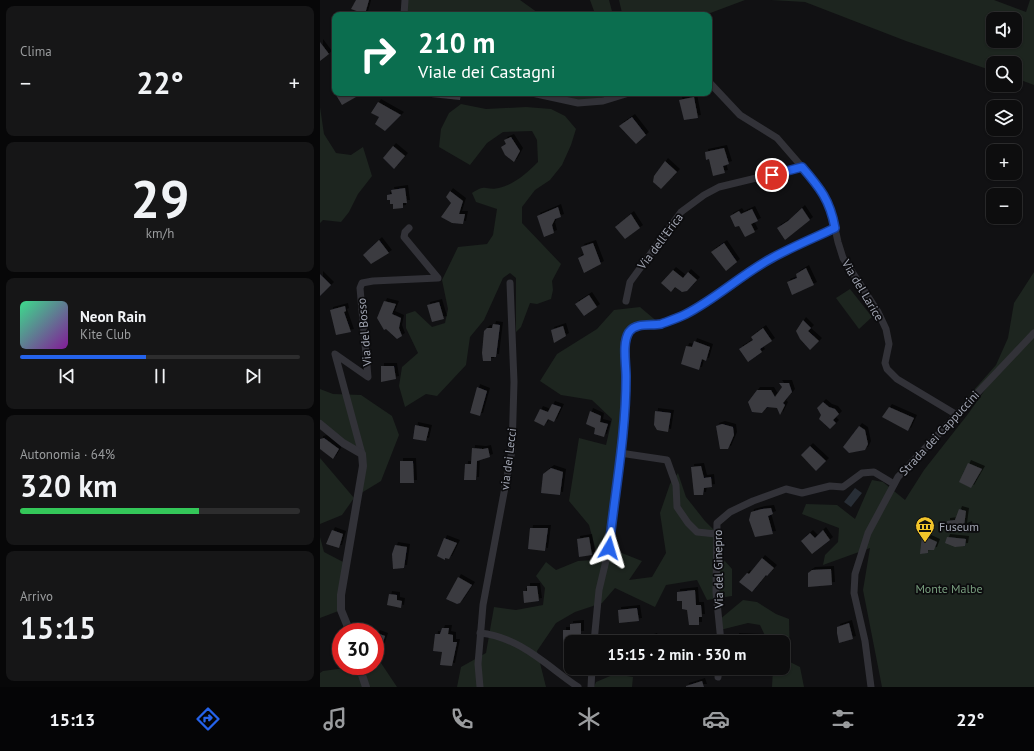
<!DOCTYPE html>
<html lang="it">
<meta charset="utf-8">
<style>
body{margin:0;font-family:"PT Sans",sans-serif;background:#161617;color:#f1f3f6;height:100vh;display:flex;flex-direction:column;font-size:15px;white-space:nowrap}
*{box-sizing:border-box;margin:0}
p{font-size:13px;color:#9a9c9e}
.icon{flex:none;width:22px;height:22px;fill:none;stroke:currentColor;stroke-width:2;stroke-linecap:round;stroke-linejoin:round}
.map{position:relative;flex:1;overflow:hidden}
.details{display:flex;flex-direction:column;gap:6px;padding:6px;background:#070708;width:320px}
.details>*{flex:none}
.hud{position:absolute;left:12px;top:12px;width:380px;height:84px;border-radius:8px;box-shadow:0 1px 3px #0004,0 0 0 1px #2d2d2e;background:#0b6e4f;color:#fff;overflow:hidden}
.fabs{position:absolute;left:666px;top:12px;display:grid;gap:8px}
.fabs a{display:grid;place-items:center;width:36px;height:36px;border-radius:8px;background:#0d0d0e;box-shadow:0 1px 3px #0004,0 0 0 1px #2d2d2e;font-size:20px}
.speed{position:absolute;left:12px;top:623px;display:flex;gap:8px;font-size:20px;font-weight:700;text-align:center}
.speed>*{display:grid;place-content:center;width:52px;height:52px;border-radius:50%;background:#0d0d0e;box-shadow:0 1px 3px #0004,0 0 0 1px #2d2d2e;line-height:1}
.speed .limit{border:6px solid #d22;background:#fff;color:#111}
.pin{position:absolute;display:grid;place-items:center;width:34px;height:34px;color:#fff;margin:-17px;border:2px solid #fff;border-radius:50%;box-shadow:0 1px 4px #0007}
.me{position:absolute;width:44px;margin:-22px;rotate:7deg;stroke-linejoin:round;filter:drop-shadow(0 0 3px #0008)}
.turn{display:flex;align-items:center;gap:14px;height:84px;padding:0 20px;font-size:18px}
.turn .icon{width:52px;height:52px;stroke-width:2.5}
.turn b{display:block;font-size:28px;line-height:34px}
.big{font-size:30px;font-weight:700;line-height:1.1}
.details .widget{flex:1;display:flex;flex-direction:column;justify-content:center;gap:6px;min-width:0;padding:0 14px;border-radius:8px;background:#161617}
.details .dial{align-items:center;gap:0}
.dial b{font-size:52px;line-height:1}
.song{display:flex;align-items:center;gap:12px}
.cover{width:48px;height:48px;border-radius:6px;background:linear-gradient(135deg,hsl(150 70% 55%),hsl(290 70% 35%))}
.played{height:4px;border-radius:2px;background:linear-gradient(90deg,#2563eb 45%,#2d2d2e 45%)}
.keys{display:flex;justify-content:space-around;direction:ltr}
.heat{display:flex;justify-content:space-between;align-items:center;font-size:22px;direction:ltr}
.charge{height:6px;border-radius:3px;background:linear-gradient(90deg,#34c759 64%,#2d2d2e 0)}
.trip{position:absolute;left:244px;top:635px;width:226px;height:40px;border-radius:8px;background:#0d0d0e;box-shadow:0 1px 3px #0004,0 0 0 1px #2d2d2e;font-weight:700;line-height:40px;text-align:center}
.tab-bar{display:flex;height:64px;justify-content:space-around;align-items:center;background:#050506;color:#9a9c9e}
.tab-bar .icon{width:28px;height:28px}
.tab-bar .active{color:#2563eb}
.tab-bar b{font-size:18px;color:#f1f3f6}
main{display:flex;flex:1;min-height:0}
.map>svg:first-child{display:block}
.green{fill:#1d251f;fill-rule:evenodd}
.water{fill:#282e36}
.building{fill:#3b3b40;filter:url(#shadow)}
.lines{fill:none;stroke-linecap:round;stroke-linejoin:round}
.minor{stroke:#323238;stroke-width:7}
.tertiary{stroke:#323238;stroke-width:8}
.route-casing{stroke:#184099;stroke-width:10}
.route{stroke:#2563eb;stroke-width:7}
.labels{text-anchor:middle;dominant-baseline:central;stroke-width:3.5;stroke-linejoin:round;paint-order:stroke}
.street-label{font-size:12px;fill:#a2a6b3;stroke:#0c0c0e}
.poi-label{font-size:12px;fill:#a2a6b3;stroke:#0c0c0e;text-anchor:start}
.park-label{font-size:12px;fill:#799f7f;stroke:#0c0c0e}
</style>
<main>
<section class="details">
<div class="widget"><p>Clima</p>
<div class="heat"><a>−</a><b class="big">22°</b><a>+</a></div>
</div>
<div class="widget dial"><b>29</b><p>km/h</p></div>
<div class="widget">
<div class="song"><i class="cover"></i><div><b>Neon Rain</b><p>Kite Club</p></div></div>
<div class="played"></div>
<div class="keys"><svg class="icon" aria-label="previous" viewBox="0 0 24 24"><path d="M18 5L8 12l10 7zM5 5v14"/></svg><svg class="icon" aria-label="pause" viewBox="0 0 24 24"><path d="M8 5v14M16 5v14"/></svg><svg class="icon" aria-label="next" viewBox="0 0 24 24"><path d="M6 5l10 7-10 7zM19 5v14"/></svg></div>
</div>
<div class="widget"><p>Autonomia · 64%</p><b class="big">320 km</b><div class="charge"></div></div>
<div class="widget"><p>Arrivo</p><b class="big">15:15</b></div>
</section>
<div class="map">
<svg width="714" height="687" viewBox="0 0 714 687">
<defs>
<filter id="shadow"><feDropShadow dx="3" dy="-3" stdDeviation="0" flood-color="#0009"/></filter>
</defs>
<rect width="100%" height="100%" fill="#111113"/>
<g class="green">
<polygon points="85,0 200,0 221,15 224,15 144,15 143,11 130,15 84,15"/>
<polygon points="270,0 289,0 293,15 263,15 274,11"/>
<polygon points="299,0 425,0 385,15 296,15 302,13"/>
<path d="M451 0H674L706 12 710 0H714V85L695 78V63H673V71L586 41 485 2ZM673 19H695V41H673Z"/>
<polygon points="212,93 310,93 255,102"/>
<path d="M141 104 166 109 206 107 231 109 245 116 256 129 251 145 242 165 230 180 215 190 202 207V223L241 264 232 281 233 290 231 299 217 304 210 303 201 327 196 332V278L190 273 183 278 164 320 150 337 146 365 117 396 106 394 85 407 79 386 82 367 98 353 86 328V314L95 311 112 327 125 323 128 309 122 280 138 247 167 244 173 235 177 209 156 202 152 193C167 183 165 191 179 188 195 184 207 173 218 162L217 140 212 131 183 132 167 143 150 165 119 147 121 129 129 113Z"/>
<polygon points="0,107 4,134 16,153 31,155 43,147 52,176 38,194 29,212 21,222 3,220 0,223"/>
<polygon points="714,272 714,687 562,687 543,590 550,548 503,565 505,555 518,542 519,528 482,514 486,504 517,505 535,519 552,480 563,482 585,500 604,470 648,414 679,370 638,408 676,365 688,338 694,303"/>
<polygon points="530,289 552,317 539,329 516,298"/>
<polygon points="320,307 340,324 309,332 306,388 289,548 322,561 309,580 332,577 346,553 340,513 350,484 358,473 366,497 385,521 396,532 396,551 412,569 412,596 387,600 377,580 346,585 335,607 295,588 282,603 255,612 236,623 217,651 226,687 137,687 141,667 166,653 174,607 196,610 223,605 225,588 216,576 226,562 236,570 258,561 274,560 276,551 269,525 249,501 259,438 286,445 292,419 272,400 241,395 220,381 237,354 277,329 294,310"/>
<polygon points="0,389 13,394 41,395 72,416 79,435 61,481 38,495 41,450 0,428"/>
<polygon points="0,458 34,498 22,515 0,524"/>
<polygon points="0,537 4,552 27,564 21,610 0,618"/>
<polygon points="423,600 437,602 456,614 469,619 470,662 480,667 484,687 452,687 453,668 463,668 463,642 448,642 440,625 428,623 400,630 399,620"/>
<polygon points="61,663 77,687 0,687 0,673 3,671 40,666 55,666 55,664"/>
<polygon points="295,674 313,677 312,687 274,687 276,682"/>
</g>
<polygon class="water" points="535,488 542,493 531,507 524,502"/>
<g class="building">
<polygon points="36,0 49,0 45,14 31,9"/>
<polygon points="0,42 9,54 0,61"/>
<polygon points="19,93 34,93 36,97 22,105 16,95"/>
<polygon points="111,93 141,93 140,100 111,97"/>
<polygon points="374,97 378,118 364,120 359,100"/>
<polygon points="58,102 81,115 65,131 55,124 59,117 51,113"/>
<polygon points="312,117 326,135 316,144 299,126"/>
<polygon points="191,137 200,151 194,162 185,155 181,147 186,144 184,140"/>
<polygon points="73,146 85,156 74,169 63,158"/>
<polygon points="404,148 409,164 403,166 405,173 393,176 389,159 386,160 385,152"/>
<polygon points="345,161 357,172 341,189 333,182 334,176"/>
<polygon points="85,188 87,203 83,203 83,208 73,209 73,204 70,204 70,200 67,200 67,195 72,194 71,190"/>
<polygon points="130,191 143,201 139,214 145,214 143,224 132,223 121,217 131,203 126,197"/>
<polygon points="238,207 241,217 235,219 232,225 234,233 224,237 217,216"/>
<polygon points="482,208 490,220 465,240 457,228 468,221"/>
<polygon points="432,209 438,221 431,224 435,232 425,237 419,226 415,227 410,216 419,211 421,214"/>
<polygon points="311,214 320,228 305,239 295,227"/>
<polygon points="59,240 69,253 51,264 43,255"/>
<polygon points="273,243 281,264 264,273 258,258 264,255 261,247"/>
<polygon points="404,243 417,262 406,271 391,252"/>
<polygon points="486,268 494,285 472,295 467,282 477,278 476,274"/>
<polygon points="353,270 363,278 368,272 377,280 367,291 362,292 355,287 351,292 341,283"/>
<polygon points="0,274 11,285 0,296"/>
<polygon points="269,295 277,307 264,316 255,304"/>
<polygon points="64,301 76,304 72,314 81,318 79,328 82,336 77,339 66,329 64,330 57,318"/>
<polygon points="119,302 124,319 112,322 107,305"/>
<polygon points="25,306 26,311 24,312 31,332 16,335 10,310"/>
<polygon points="483,320 491,328 488,331 499,341 490,350 480,339 476,331"/>
<polygon points="173,324 180,325 176,357 171,357 171,361 163,361 162,353 164,331 167,328 172,328"/>
<polygon points="243,326 246,336 234,343 231,330"/>
<polygon points="443,328 452,341 440,349 442,352 428,362 419,349 433,340 431,337"/>
<polygon points="374,341 390,347 386,361 382,359 379,370 361,364 366,346 372,347"/>
<polygon points="61,366 74,366 76,379 61,382"/>
<polygon points="459,383 469,383 472,392 463,403 465,405 460,415 457,408 447,407 442,413 432,412 428,402 437,390 451,390 455,397 462,387"/>
<polygon points="157,387 167,391 160,416 150,413"/>
<polygon points="503,402 509,407 515,409 519,414 513,420 516,423 510,429 499,419 501,415 497,408"/>
<polygon points="232,404 241,407 234,422 228,419 224,426 214,421 220,409 228,412"/>
<polygon points="569,407 594,418 588,431 562,417"/>
<polygon points="270,411 281,416 280,422 288,424 284,437 274,434 275,428 266,424"/>
<polygon points="335,411 351,413 348,432 337,430 334,425"/>
<polygon points="402,424 413,427 414,435 408,449 400,449 396,426"/>
<polygon points="95,425 109,428 106,441 93,439"/>
<polygon points="539,426 545,430 548,444 545,450 529,453 523,447"/>
<polygon points="4,438 19,449 13,459 0,449 0,439"/>
<polygon points="490,446 506,461 496,471 481,455"/>
<polygon points="152,448 163,449 168,448 170,457 157,461 156,480 144,480 145,464 151,464"/>
<polygon points="80,461 93,461 94,483 80,483"/>
<polygon points="648,463 662,469 651,488 639,482"/>
<polygon points="381,466 384,478 391,477 392,487 384,488 383,495 374,495 371,467"/>
<polygon points="231,468 243,472 240,495 221,493 223,474"/>
<polygon points="451,508 453,514 448,516 453,534 435,537 429,520 431,512 442,509"/>
<polygon points="639,509 646,511 644,526 649,524 650,531 645,533 627,525 627,521 635,520"/>
<polygon points="210,528 228,528 225,551 208,549"/>
<polygon points="12,530 23,534 19,548 6,544"/>
<polygon points="503,530 510,540 492,554 481,541 490,533 495,538"/>
<polygon points="602,535 617,542 614,550 608,550 608,553 600,554"/>
<polygon points="269,537 272,555 259,557 257,539"/>
<polygon points="627,537 646,539 645,546 635,547 625,543"/>
<polygon points="124,538 137,543 129,559 125,558 125,560 117,556"/>
<polygon points="75,545 87,547 84,568 73,569 72,554"/>
<polygon points="442,558 454,568 447,576 446,575 432,592 419,582 427,573 429,574"/>
<polygon points="511,569 512,585 488,587 488,573 492,570"/>
<polygon points="138,577 152,585 140,603 137,604 126,599"/>
<polygon points="207,586 217,586 219,601 204,603 203,591 207,591"/>
<polygon points="375,590 376,605 381,605 382,617 379,617 379,625 369,625 367,610 362,609 362,601 357,601 357,592"/>
<polygon points="69,594 77,595 77,600 82,601 81,608 67,605"/>
<polygon points="317,608 319,621 299,623 298,610"/>
<polygon points="261,623 261,634 258,634 258,642 251,642 251,647 243,647 243,630 250,630 250,624"/>
<polygon points="529,623 533,639 519,643 517,633 517,627"/>
<polygon points="122,628 129,628 128,634 133,635 133,642 137,642 132,666 120,665 122,652 113,651 115,634 120,634"/>
<polygon points="57,633 65,636 60,651 55,649 55,638"/>
<polygon points="334,636 337,642 318,642 318,641"/>
<polygon points="416,636 441,637 441,642 416,642"/>
<polygon points="382,681 384,687 366,687 366,686"/>
</g>
<g class="lines">
<g class="minor">
<polyline points="84,15 85,0"/>
<polyline points="389,82 420,115 457,138 496,183 508,202 513,219 518,242 523,258 558,312 566,329 569,344 565,363 567,369 577,379 637,415"/>
<polyline points="212,93 258,103 283,101 309,93"/>
<polyline points="306,301 310,282 361,212 384,195 399,187 481,167"/>
<polyline points="300,453 347,460 356,485 357,507 368,523 377,532 396,534"/>
<polyline points="42,454 15,354 48,377 40,288 42,283 53,281 118,278 84,237 85,232 89,228"/>
<path d="M160 633C200 637 227 666 258 687"/>
<polyline points="274,642 279,590 289,548 303,425 306,388 306,343 309,332 313,328 320,326 340,324 365,314 388,301 429,272 452,258 515,228"/>
<polyline points="401,642 396,592 397,523 410,512 433,501 466,489 482,493 510,486 523,487 542,473 554,472 574,484"/>
<polyline points="398,677 399,668"/>
<polyline points="160,687 158,664 163,605 192,450 194,382 190,283"/>
<polyline points="271,687 272,668"/>
<polyline points="551,687 545,641 534,593 535,574 548,533 578,477 714,333"/>
</g>
<g class="tertiary">
<polyline points="0,424 23,443 42,454 43,466 21,595 21,610 30,632"/>
<polyline points="39,666 46,687"/>
</g>
</g>
<g class="lines">
<defs>
<path id="route" d="M289 548C295 491 306 434 306 377 306 363 302 343 309 332 316 322 331 326 341 324 349 321 358 318 366 314 397 298 422 274 452 258 472 247 494 238 515 228 510 200 500 188 482 167L452 175"/>
</defs>
<use href="#route" class="route-casing"/>
<use href="#route" class="route"/>
</g>
<defs>
<symbol id="museum-pin" viewBox="-11 -11 22 30"><path d="M0 17L-7.5 6A9.5 9.5 0 1 1 7.5 6Z" fill="#f1c42a" stroke="#0c0c0e"/><path d="M0-6L6-3V-2H-6V-3ZM-5-1h2V3h-2ZM-1-1h2V3h-2ZM3-1h2V3H3ZM-6 4H6V6H-6Z" fill="#111"/></symbol>
</defs>
<g fill-rule="evenodd">
<use href="#museum-pin" x="594" y="515" width="22" height="30"/>
</g>
<g class="labels">
<g class="street-label">
<text transform="translate(340 241) rotate(-53)">Via dell'Erica</text>
<text transform="translate(543 290) rotate(59)">Via del Larice</text>
<text transform="translate(44 332) rotate(-95)">Via del Bosso</text>
<text transform="translate(619 433) rotate(-47)">Strada dei Cappuccini</text>
<text transform="translate(188 459) rotate(-83)">via dei Lecci</text>
<text transform="translate(398 569) rotate(-91)">Via del Ginepro</text>
</g>
<g class="poi-label">
<text x="619" y="526">Fuseum</text>
</g>
<g class="park-label">
<text x="629" y="588">Monte Malbe</text>
</g>
</g>
</svg>
<div class="fabs">
<a><svg class="icon" aria-label="sound" viewBox="0 0 24 24"><path d="M4 9h4l5-4v14l-5-4H4zM17 9q2 3 0 6"/></svg></a>
<a><svg class="icon" aria-label="search" viewBox="0 0 24 24"><circle cx="10" cy="10" r="6"/><path d="M15 15l6 6"/></svg></a>
<a><svg class="icon" aria-label="layers" viewBox="0 0 24 24"><path d="M12 4l9 5-9 5-9-5zM3 14l9 5 9-5"/></svg></a>
<a>+</a>
<a>−</a>
</div>
<div class="speed"><div class="limit">30</div></div>
<div class="pin" style="left:452px;top:175px;background:#d93025"><svg class="icon" aria-label="arrive" viewBox="0 0 24 24"><path d="M6 21V4h12l-3 4 3 4H6"/></svg></div>
<svg class="me" style="left:289px;top:548px" viewBox="-20 -20 40 40"><path d="M0-17L14 15 0 8-14 15z" fill="#2563eb" stroke="#fff" stroke-width="4"/></svg>
<div class="trip">15:15 · 2 min · 530 m</div>
<div class="hud">
<div class="turn"><svg class="icon" aria-label="right" viewBox="0 0 24 24"><path d="M7 20v-9h11M14 6l5 5-5 5"/></svg><div><b>210 m</b>Viale dei Castagni</div></div>
</div>
</div>
</main>
<nav class="tab-bar">
<b>15:13</b>
<svg class="icon active" aria-label="directions" viewBox="0 0 24 24"><path d="M12 3l9 9-9 9-9-9zM9 14v-3h6M13 9l2 2-2 2"/></svg>
<svg class="icon" aria-label="music" viewBox="0 0 24 24"><path d="M9 18V5l10-2v13"/><circle cx="6" cy="18" r="3"/><circle cx="16" cy="16" r="3"/></svg>
<svg class="icon" aria-label="phone" viewBox="0 0 24 24"><path d="M5 4h4l2 5-3 2q2 4 5 5l2-3 5 2v4C11 20 4 13 5 4z"/></svg>
<svg class="icon" aria-label="climate" viewBox="0 0 24 24"><path d="M12 3v18M4 7l16 10M4 17L20 7"/></svg>
<svg class="icon" aria-label="car" viewBox="0 0 24 24"><path d="M5 17H2v-5l4-1 3-4h7l3 4 3 1v5h-3M9 17h6M6 11h13"/><circle cx="7" cy="17" r="2"/><circle cx="17" cy="17" r="2"/></svg>
<svg class="icon" aria-label="filters" viewBox="0 0 24 24"><path d="M4 7h16M4 17h16"/><circle cx="9" cy="7" r="2"/><circle cx="15" cy="17" r="2"/></svg>
<b>22°</b>
</nav>
